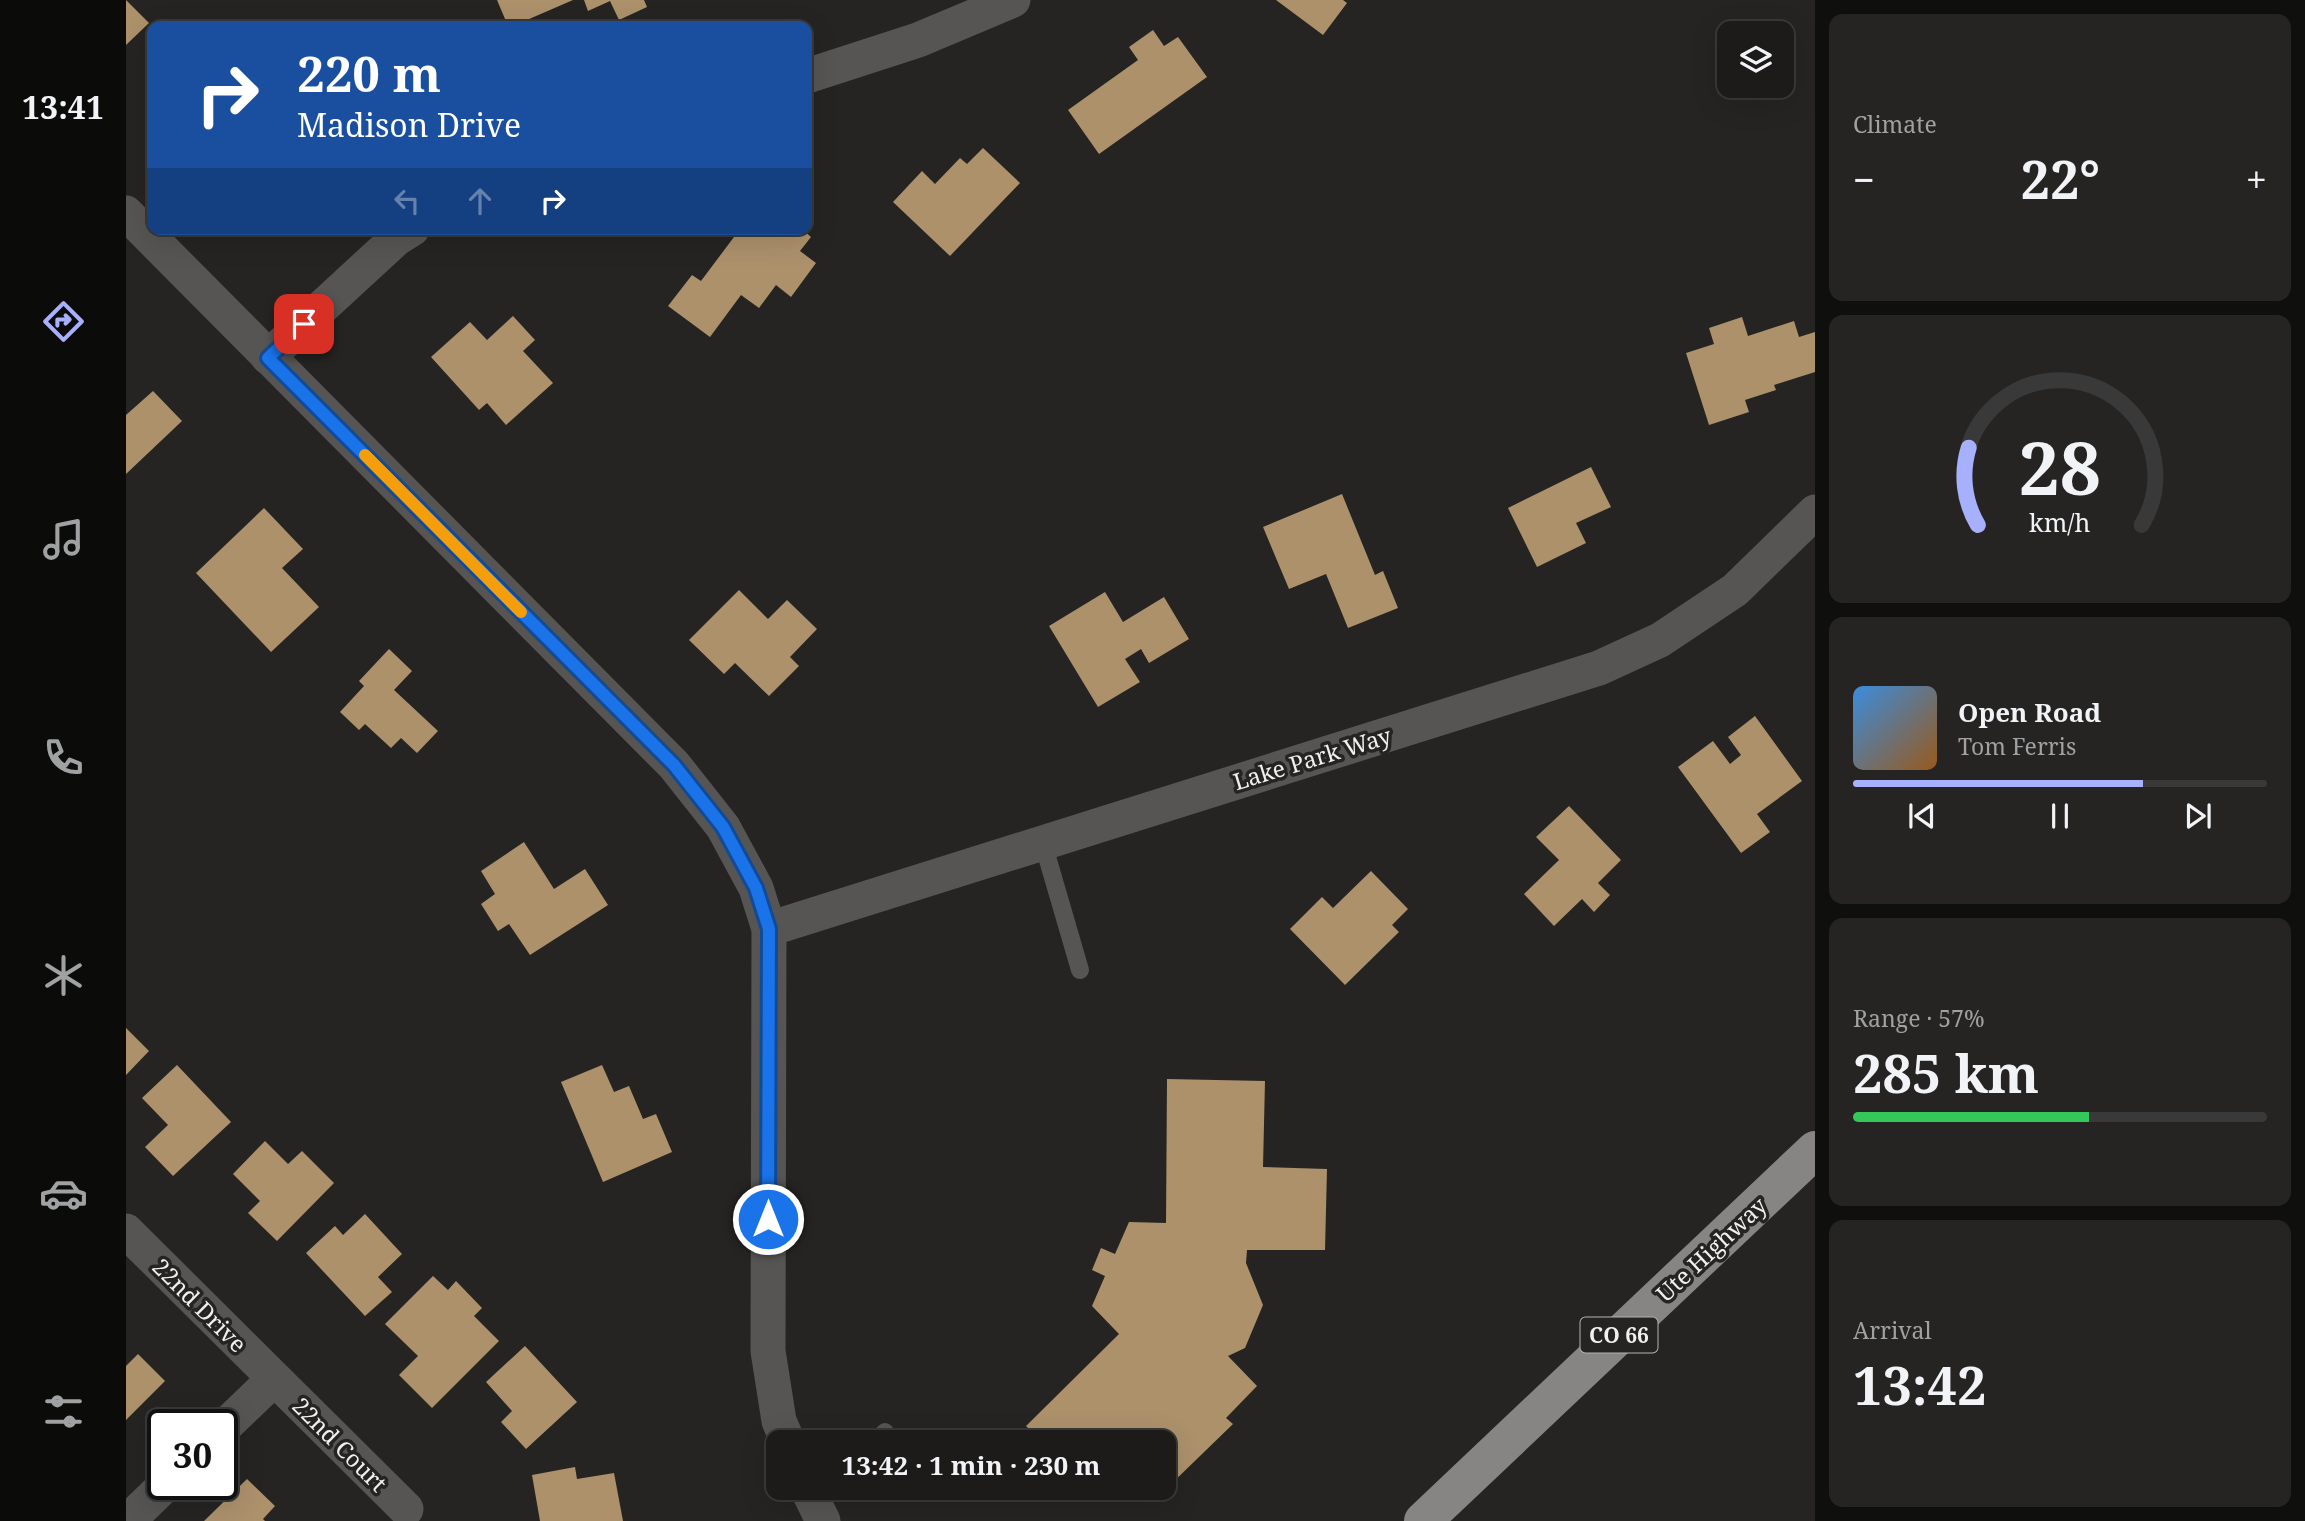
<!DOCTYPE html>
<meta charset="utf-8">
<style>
body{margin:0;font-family:"Noto Serif",serif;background:#252423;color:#f1f3f6;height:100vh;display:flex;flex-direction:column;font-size:26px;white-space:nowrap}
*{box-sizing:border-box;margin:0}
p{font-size:23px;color:#a0a1a2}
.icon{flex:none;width:38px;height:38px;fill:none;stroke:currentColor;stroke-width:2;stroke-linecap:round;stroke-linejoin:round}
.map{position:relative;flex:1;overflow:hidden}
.drawer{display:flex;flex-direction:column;gap:14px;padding:14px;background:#0f0f0e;width:490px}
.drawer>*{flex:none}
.hud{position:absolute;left:21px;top:21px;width:665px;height:214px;border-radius:14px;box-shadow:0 7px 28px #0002,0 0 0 2px #3a3939;background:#1a4fa0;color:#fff;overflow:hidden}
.fabs{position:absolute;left:1591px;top:21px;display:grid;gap:14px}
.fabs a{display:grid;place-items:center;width:77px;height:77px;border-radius:14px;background:#1c1b1a;box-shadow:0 7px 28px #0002,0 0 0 2px #3a3939;font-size:35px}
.speed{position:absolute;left:21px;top:1409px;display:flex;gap:14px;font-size:35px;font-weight:700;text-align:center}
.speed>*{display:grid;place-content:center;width:91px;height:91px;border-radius:50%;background:#1c1b1a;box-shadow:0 7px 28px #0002,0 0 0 2px #3a3939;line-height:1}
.speed .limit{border:4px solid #111;border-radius:10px;background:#fff;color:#111}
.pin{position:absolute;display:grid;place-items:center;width:60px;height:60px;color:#fff;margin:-30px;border-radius:14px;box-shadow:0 4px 10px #0006}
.me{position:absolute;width:77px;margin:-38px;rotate:0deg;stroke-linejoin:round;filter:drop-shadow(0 0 5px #0008)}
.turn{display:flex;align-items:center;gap:24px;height:147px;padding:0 35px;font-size:32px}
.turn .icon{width:91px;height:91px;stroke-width:2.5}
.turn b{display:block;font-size:49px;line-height:60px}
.lanes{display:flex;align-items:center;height:66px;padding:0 35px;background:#0003;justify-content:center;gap:35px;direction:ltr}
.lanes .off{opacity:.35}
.big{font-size:52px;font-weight:700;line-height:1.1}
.drawer .card{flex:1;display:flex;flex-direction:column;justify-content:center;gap:10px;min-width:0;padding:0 24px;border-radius:14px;background:#252423}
.drawer .dial{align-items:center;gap:0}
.dial svg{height:182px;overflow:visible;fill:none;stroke:#3a3939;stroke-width:7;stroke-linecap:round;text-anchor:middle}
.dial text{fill:#f1f3f6;stroke:none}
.song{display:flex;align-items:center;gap:21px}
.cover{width:84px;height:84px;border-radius:10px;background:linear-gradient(135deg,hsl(210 70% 55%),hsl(30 70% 35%))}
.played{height:7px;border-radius:4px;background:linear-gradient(90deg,#a7b0fc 70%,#3a3939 70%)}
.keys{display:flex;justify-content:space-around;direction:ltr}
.heat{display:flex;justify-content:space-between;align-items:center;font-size:38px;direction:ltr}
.charge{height:10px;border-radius:5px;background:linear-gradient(90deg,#34c759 57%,#3a3939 0)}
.trip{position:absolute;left:640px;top:1430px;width:410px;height:70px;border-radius:14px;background:#1c1b1a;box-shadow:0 7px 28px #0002,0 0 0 2px #3a3939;font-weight:700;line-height:70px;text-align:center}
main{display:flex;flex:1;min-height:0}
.dock{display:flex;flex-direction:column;width:126px;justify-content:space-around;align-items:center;background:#0b0b0a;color:#a0a1a2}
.dock .icon{width:49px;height:49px}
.dock .active{color:#a7b0fc}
.dock b{font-size:32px;color:#f1f3f6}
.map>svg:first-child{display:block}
.building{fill:#ac916b}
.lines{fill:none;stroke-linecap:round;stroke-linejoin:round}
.service{stroke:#565554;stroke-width:18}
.minor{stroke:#565554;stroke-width:35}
.primary{stroke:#878583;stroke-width:38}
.route-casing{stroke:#114b97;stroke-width:18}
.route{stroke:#1a73e8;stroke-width:12}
.slow{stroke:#f59e0b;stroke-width:12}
.labels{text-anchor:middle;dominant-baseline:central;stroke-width:7;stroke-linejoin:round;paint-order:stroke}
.shield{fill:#262422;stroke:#b4b3b1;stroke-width:2}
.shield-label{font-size:21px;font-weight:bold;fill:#f1f0ee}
.street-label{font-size:23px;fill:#f1f0ee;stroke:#262422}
</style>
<main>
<nav class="dock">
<b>13:41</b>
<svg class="icon active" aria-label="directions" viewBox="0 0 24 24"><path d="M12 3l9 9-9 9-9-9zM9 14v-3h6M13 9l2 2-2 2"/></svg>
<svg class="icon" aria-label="music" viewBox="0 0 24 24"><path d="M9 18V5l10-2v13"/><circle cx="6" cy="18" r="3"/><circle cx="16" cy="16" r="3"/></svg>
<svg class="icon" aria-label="phone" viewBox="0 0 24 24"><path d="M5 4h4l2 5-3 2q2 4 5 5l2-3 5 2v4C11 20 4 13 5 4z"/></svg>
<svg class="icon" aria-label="climate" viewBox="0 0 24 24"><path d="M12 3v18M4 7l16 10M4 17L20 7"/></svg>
<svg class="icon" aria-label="car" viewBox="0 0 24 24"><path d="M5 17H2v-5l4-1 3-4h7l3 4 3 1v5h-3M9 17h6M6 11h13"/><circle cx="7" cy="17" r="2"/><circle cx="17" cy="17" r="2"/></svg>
<svg class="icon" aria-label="filters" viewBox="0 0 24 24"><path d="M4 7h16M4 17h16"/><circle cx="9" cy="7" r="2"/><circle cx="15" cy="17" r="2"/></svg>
</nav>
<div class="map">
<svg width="1689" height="1521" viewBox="0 0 1689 1521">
<rect width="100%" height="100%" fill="#262422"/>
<g class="building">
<polygon points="0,0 23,23 0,45"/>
<polygon points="371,0 447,0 387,26 382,26"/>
<polygon points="458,0 518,0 521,7 493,20 484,1 462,11"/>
<polygon points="1150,0 1217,0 1221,3 1197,35"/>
<polygon points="1027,30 1038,46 1052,37 1081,77 973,154 942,110 1012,60 1003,47"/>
<polygon points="857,148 894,183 824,256 767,202 796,171 809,184 834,158 841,164"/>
<polygon points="614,229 676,229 685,237 674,251 690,263 665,297 650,285 633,308 615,295 584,337 542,306 566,275 575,281"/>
<polygon points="387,316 409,340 397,351 427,383 380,425 361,403 353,410 305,357 344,322 361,340"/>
<polygon points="1616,317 1622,336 1668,321 1673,337 1689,332 1689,372 1648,385 1650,390 1619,400 1623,412 1583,425 1560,353 1588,344 1583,328"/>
<polygon points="27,391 56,421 0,474 0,415"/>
<polygon points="1465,467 1485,507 1450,523 1460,543 1411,567 1382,508"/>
<polygon points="1216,494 1249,575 1257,571 1272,608 1222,628 1200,574 1163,589 1137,527"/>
<polygon points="138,508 177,549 156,568 193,607 145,652 70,573"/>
<polygon points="613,590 642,619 661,600 691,629 664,657 673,666 643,696 609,663 598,674 563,640"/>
<polygon points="979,592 997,622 1038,597 1063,639 1023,663 1015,649 999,659 1014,682 972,707 923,626"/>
<polygon points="263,649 286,671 268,690 312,731 291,753 275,738 265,748 239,724 233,730 214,712 238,686 233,681"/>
<polygon points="1629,716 1676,781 1631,814 1644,832 1615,853 1552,767 1587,741 1604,764 1615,755 1602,737"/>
<polygon points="1443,806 1495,860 1472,883 1484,895 1468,912 1456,899 1428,926 1398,894 1433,860 1410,837"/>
<polygon points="398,842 428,889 459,869 482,905 404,955 383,924 372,931 355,904 369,894 355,871"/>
<polygon points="1245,871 1282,909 1266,925 1273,932 1219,985 1164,929 1196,897 1207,908"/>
<polygon points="0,1028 23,1051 0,1075"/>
<polygon points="51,1065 105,1122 47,1176 19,1147 42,1125 16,1098"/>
<polygon points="476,1065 488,1092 503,1086 517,1119 530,1114 546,1152 477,1182 435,1082"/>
<polygon points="1041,1079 1139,1081 1137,1167 1201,1169 1199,1250 1121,1250 1120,1263 1137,1305 1119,1348 1102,1356 1131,1386 1100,1418 1107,1424 1041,1488 1038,1484 1038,1442 997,1442 987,1432 976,1442 916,1442 900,1426 993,1334 966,1306 979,1276 966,1270 975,1248 989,1254 1003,1222 1040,1223"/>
<polygon points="139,1141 162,1164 176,1151 208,1183 151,1241 122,1213 134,1201 107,1174"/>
<polygon points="239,1214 276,1254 252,1277 266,1292 239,1316 180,1253 209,1226 217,1235"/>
<polygon points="307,1276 322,1290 330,1281 356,1308 348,1316 373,1341 306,1408 273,1375 292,1356 259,1324"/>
<polygon points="399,1346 451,1402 400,1449 375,1422 386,1411 360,1382"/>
<polygon points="12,1354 39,1381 0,1420 0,1366"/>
<polygon points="449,1467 451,1479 488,1473 497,1521 414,1521 406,1475"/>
<polygon points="121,1479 149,1506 137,1519 139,1521 78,1521"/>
</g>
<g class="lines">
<g class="service">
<polyline points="917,843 954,970"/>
<polyline points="749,1442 759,1432"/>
</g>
<g class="minor">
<polyline points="681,76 792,40 887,0"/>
<polyline points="0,213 548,765 597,827 630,888 643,929 642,1351 653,1421 662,1442"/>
<polyline points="142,357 270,239 286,229"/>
<polyline points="643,929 1473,668 1534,640 1609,590 1689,512"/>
<polyline points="0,1231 280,1509"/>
<polyline points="96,1429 148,1379"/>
<polyline points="681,1488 697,1521"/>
<polyline points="2,1521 40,1484"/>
</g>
<polyline class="primary" points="1297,1521 1689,1150"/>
</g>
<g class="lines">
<defs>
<polyline id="route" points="178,324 142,358 548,765 597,827 630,888 643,929 642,1219"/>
</defs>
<use href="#route" class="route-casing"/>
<use href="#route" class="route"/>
<polyline class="slow" points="239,455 395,612"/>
</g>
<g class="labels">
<rect class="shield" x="1454.5" y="1317.5" width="77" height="35" rx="5"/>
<g class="shield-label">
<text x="1493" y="1335">CO 66</text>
</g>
<g class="street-label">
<text transform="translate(1186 758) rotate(-17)">Lake Park Way</text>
<text transform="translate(1585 1249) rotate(-43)">Ute Highway</text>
<text transform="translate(74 1305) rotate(45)">22nd Drive</text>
<text transform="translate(214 1444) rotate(45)">22nd Court</text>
</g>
</g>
</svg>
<div class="fabs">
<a><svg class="icon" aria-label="layers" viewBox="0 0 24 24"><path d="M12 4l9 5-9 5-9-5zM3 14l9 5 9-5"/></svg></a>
</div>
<div class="speed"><div class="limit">30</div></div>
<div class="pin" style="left:178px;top:324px;background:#d93025"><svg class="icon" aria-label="arrive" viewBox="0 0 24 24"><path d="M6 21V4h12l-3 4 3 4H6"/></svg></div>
<svg class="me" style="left:642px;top:1219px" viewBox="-20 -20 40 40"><circle r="17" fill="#1a73e8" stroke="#fff" stroke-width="3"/><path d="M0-11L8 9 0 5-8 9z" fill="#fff"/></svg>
<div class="trip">13:42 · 1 min · 230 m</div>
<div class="hud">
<div class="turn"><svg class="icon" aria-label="right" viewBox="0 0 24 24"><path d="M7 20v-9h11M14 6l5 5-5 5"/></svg><div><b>220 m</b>Madison Drive</div></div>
<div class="lanes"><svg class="icon off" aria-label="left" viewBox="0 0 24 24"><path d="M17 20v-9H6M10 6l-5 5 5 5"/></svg><svg class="icon off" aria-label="ahead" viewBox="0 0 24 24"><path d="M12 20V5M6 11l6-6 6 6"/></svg><svg class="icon" aria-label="right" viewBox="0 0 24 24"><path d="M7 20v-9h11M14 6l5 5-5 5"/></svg></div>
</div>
</div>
<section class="drawer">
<div class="card"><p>Climate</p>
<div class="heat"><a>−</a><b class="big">22°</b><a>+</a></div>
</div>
<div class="card dial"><svg viewBox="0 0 100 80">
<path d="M14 69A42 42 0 1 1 86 69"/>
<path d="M14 69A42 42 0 0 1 10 35" stroke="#a7b0fc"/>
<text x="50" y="56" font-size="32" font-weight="700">28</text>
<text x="50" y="72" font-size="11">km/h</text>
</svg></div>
<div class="card">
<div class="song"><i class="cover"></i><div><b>Open Road</b><p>Tom Ferris</p></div></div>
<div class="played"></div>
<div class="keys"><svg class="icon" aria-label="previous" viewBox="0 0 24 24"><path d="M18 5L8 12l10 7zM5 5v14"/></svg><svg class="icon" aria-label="pause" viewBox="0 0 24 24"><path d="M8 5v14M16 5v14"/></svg><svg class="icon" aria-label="next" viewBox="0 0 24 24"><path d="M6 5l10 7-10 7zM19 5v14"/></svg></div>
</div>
<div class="card"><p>Range · 57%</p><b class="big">285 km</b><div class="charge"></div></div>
<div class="card"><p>Arrival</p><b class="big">13:42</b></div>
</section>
</main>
